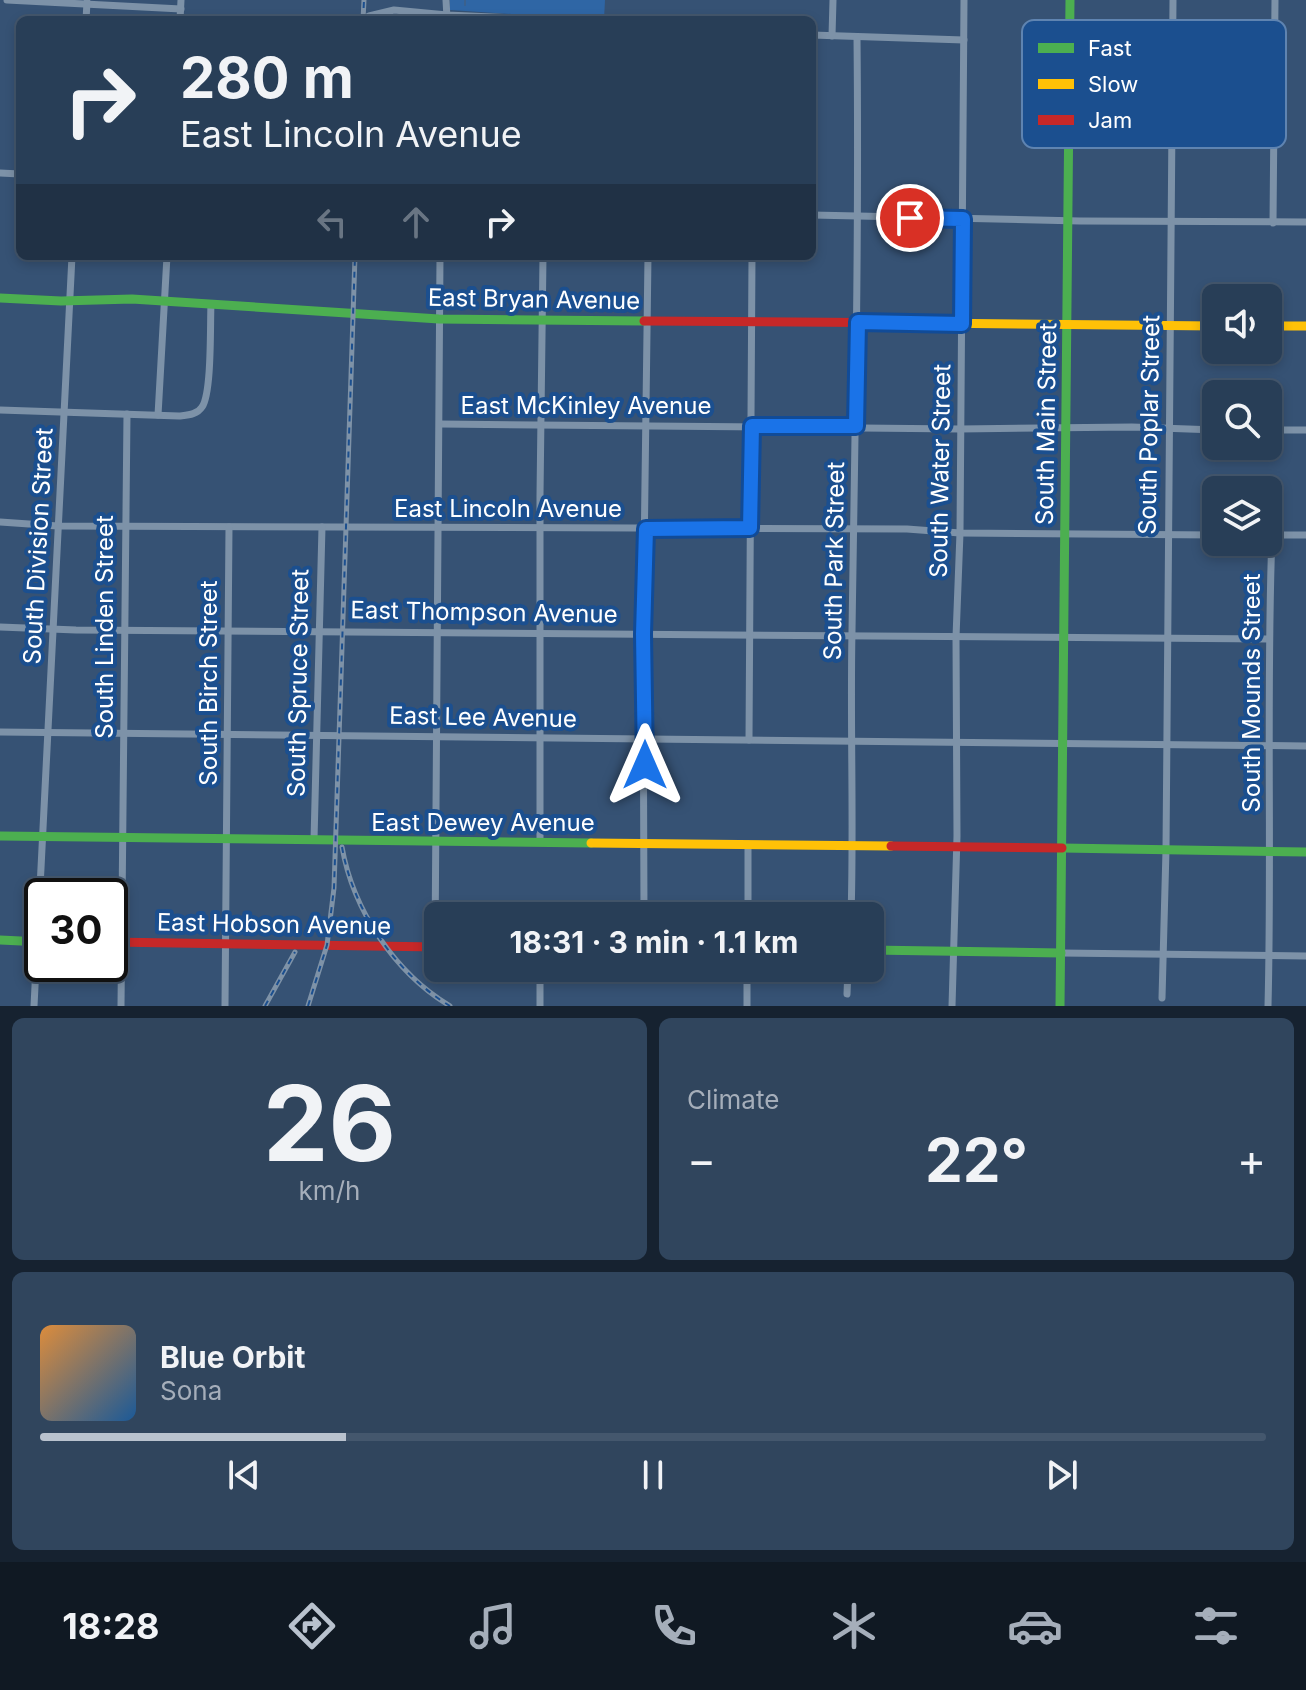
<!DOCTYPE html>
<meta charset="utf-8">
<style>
body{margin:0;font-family:Inter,sans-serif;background:#30455d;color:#f1f3f6;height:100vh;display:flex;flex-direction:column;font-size:30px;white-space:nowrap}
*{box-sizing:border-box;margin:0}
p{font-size:26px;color:#a5aeba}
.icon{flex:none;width:44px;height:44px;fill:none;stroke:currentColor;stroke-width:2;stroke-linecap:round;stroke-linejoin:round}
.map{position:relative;height:1006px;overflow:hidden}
.panel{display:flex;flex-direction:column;gap:12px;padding:12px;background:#162230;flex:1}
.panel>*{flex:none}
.guide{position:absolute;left:16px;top:16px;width:800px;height:244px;border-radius:12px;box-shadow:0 4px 12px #0003,0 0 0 2px #44576d;background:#283e57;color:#f1f3f6;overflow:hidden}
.fabs{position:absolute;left:1202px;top:284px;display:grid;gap:16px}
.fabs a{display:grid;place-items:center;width:80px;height:80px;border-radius:12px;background:#283e57;box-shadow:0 4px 12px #0003,0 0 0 2px #44576d;font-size:40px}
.speed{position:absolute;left:24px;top:878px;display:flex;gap:16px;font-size:40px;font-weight:700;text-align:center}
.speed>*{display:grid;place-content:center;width:104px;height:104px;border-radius:50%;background:#283e57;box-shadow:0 4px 12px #0003,0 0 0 2px #44576d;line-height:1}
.speed .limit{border:4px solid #111;border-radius:12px;background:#fff;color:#111}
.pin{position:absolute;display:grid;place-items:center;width:68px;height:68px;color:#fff;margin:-34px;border:4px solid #fff;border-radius:50%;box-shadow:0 2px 8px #0007}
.me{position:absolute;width:88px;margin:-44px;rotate:0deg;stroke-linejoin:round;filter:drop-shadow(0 0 6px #0008)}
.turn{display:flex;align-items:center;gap:28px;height:168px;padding:0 32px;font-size:36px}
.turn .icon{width:104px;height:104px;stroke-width:2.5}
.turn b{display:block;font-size:56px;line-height:68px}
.lanes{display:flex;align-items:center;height:76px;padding:0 32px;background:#0003;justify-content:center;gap:40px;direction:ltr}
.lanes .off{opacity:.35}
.big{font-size:60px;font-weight:700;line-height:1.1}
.panel .widget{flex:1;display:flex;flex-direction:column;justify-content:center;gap:12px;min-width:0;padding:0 28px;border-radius:12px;background:#30455d}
.panel .dial{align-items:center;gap:0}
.dial b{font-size:104px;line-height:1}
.song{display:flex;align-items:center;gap:24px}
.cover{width:96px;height:96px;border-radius:12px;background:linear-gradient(135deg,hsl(30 70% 55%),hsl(210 70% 35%))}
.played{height:8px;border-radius:4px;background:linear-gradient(90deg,#b9c2ce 25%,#44576d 25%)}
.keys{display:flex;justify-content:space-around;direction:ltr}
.heat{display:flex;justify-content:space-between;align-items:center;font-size:44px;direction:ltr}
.panel .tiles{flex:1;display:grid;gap:12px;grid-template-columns:1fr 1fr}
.widget:last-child{grid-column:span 2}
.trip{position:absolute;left:424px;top:902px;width:460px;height:80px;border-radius:12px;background:#283e57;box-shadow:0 4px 12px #0003,0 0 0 2px #44576d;font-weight:700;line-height:80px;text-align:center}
.tabs{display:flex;height:128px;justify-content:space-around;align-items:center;background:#101923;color:#a5aeba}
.tabs .icon{width:56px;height:56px}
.tabs .active{color:#b9c2ce}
.tabs b{font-size:36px;color:#f1f3f6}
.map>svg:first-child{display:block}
.green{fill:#2f66a5}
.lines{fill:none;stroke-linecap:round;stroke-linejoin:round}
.stream{stroke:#3b618d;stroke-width:2}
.street{stroke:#7d92a8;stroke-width:7}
.fast{stroke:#4caf50;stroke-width:9}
.slow{stroke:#ffc107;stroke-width:9}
.jam{stroke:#c62828;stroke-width:9}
.rail-casing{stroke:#7e92a7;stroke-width:5}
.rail{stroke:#1b4f8f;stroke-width:2;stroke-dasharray:6;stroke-linecap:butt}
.route-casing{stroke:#114b97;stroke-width:20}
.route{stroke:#1a73e8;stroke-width:14}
.labels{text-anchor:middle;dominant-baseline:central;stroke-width:8;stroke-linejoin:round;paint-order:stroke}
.street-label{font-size:24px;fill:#fff;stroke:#1b4f8f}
.key{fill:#1b4f8f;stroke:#5f84b1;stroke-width:2}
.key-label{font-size:22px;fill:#fff}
</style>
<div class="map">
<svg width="1306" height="1006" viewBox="0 0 1306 1006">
<rect width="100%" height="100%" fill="#365274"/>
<polygon class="green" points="450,0 605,0 604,20 450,10"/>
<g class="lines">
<polyline class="stream" points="465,0 465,5"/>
<g class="street">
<polyline points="7,0 181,9"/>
<polyline points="446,0 447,18"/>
<polyline points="369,16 394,10 447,15 562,20"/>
<polyline points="86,20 87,2"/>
<polyline points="180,20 181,0"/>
<polyline points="812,35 964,40"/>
<polyline points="832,36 833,0"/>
<polyline points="0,173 20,174"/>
<polyline points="812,215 1080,221 1306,222"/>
<polyline points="1273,223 1275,0"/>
<path d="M0 410 179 416C187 415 197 415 202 407 212 393 210 324 211 304"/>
<polyline points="158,415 167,256"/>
<polyline points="440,424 960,429 1132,427 1216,430"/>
<polyline points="1268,430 1306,430"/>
<polyline points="0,522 58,526 907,529 960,533 1216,535"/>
<polyline points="1268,535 1306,535"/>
<polyline points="0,627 76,630 1268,639"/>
<polyline points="0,732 1306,746"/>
<polyline points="749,740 752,256"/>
<polyline points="314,840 322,527"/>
<polyline points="540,842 540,495 543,256"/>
<polyline points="644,916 643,634 648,256"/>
<polyline points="748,916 748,844"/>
<path d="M851 916C854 821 850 726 852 631 855 433 859 235 857 37"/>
<polyline points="435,947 440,256"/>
<polyline points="1061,953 1306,956"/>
<polyline points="540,968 540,1006"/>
<polyline points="847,994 848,968"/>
<polyline points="1162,998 1166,850 1173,0"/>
<polyline points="34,1006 72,256"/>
<polyline points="121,1006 127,414"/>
<polyline points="225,1006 229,527"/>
<polyline points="747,1006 747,968"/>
<polyline points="952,1006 957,836 956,637 960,533 964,0"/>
<path d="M1268 1006C1272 849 1266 692 1272 535"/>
</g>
<g class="fast">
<polyline points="0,298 61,301 132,299 439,319 644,321"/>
<polyline points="0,836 591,843"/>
<polyline points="1062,848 1306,852"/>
<polyline points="0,940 42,942"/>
<polyline points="870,950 1061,953"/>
<polyline points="1060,1006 1070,0"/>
</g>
<g class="slow">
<polyline points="928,323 1216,326"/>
<polyline points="1268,326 1306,326"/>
<polyline points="591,843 891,846"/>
</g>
<g class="jam">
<polyline points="644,321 928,323"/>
<polyline points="891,846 1062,848"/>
<polyline points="110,942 438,947"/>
</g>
<defs>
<g id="rail">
<polyline points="363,20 364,0"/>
<path d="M342 847C353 910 395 973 450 1006"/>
<polyline points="265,1006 295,952"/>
<polyline points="308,1006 327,945 334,888 355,256"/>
</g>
</defs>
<use href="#rail" class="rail-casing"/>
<use href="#rail" class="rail"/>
</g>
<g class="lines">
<defs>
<polyline id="route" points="645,765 643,634 646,529 750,528 752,426 856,426 858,322 962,324 963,219 910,218"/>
</defs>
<use href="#route" class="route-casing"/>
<use href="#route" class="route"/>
</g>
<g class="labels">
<g class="street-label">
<text transform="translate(534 299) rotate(1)">East Bryan Avenue</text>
<text x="586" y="405">East McKinley Avenue</text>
<text transform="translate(1046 424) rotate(-89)">South Main Street</text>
<text transform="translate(1149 425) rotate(-89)">South Poplar Street</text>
<text transform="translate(940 471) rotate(-89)">South Water Street</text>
<text x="508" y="508">East Lincoln Avenue</text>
<text transform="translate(38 546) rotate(-87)">South Division Street</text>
<text transform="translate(834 561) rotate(-89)">South Park Street</text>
<text transform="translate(484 612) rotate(1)">East Thompson Avenue</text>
<text transform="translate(104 627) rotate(-90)">South Linden Street</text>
<text transform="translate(208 683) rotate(-90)">South Birch Street</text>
<text transform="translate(298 683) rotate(-89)">South Spruce Street</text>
<text transform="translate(1251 693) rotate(-90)">South Mounds Street</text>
<text transform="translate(483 717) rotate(1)">East Lee Avenue</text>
<text x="483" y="822">East Dewey Avenue</text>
<text transform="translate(274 924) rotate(1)">East Hobson Avenue</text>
</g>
</g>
<rect x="1022" y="20" width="264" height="128" rx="12" class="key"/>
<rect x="1038" y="43" width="36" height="10" fill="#4caf50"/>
<rect x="1038" y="79" width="36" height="10" fill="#ffc107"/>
<rect x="1038" y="115" width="36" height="10" fill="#c62828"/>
<g class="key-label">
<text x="1088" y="56">Fast</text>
<text x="1088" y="92">Slow</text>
<text x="1088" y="128">Jam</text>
</g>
</svg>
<div class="fabs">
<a><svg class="icon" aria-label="sound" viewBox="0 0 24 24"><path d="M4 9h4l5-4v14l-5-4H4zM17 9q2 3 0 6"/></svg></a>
<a><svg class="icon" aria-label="search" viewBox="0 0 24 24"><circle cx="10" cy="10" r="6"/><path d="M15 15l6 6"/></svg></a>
<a><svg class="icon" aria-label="layers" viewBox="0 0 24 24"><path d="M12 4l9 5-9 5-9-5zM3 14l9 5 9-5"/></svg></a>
</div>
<div class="speed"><div class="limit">30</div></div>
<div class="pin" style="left:910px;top:218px;background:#d93025"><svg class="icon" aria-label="arrive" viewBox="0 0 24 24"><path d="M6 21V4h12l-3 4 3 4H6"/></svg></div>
<svg class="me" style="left:645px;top:765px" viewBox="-20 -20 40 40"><path d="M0-17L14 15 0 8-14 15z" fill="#1a73e8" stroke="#fff" stroke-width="4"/></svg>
<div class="trip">18:31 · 3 min · 1.1 km</div>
<div class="guide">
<div class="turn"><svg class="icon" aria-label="right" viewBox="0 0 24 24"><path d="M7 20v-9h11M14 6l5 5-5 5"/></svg><div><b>280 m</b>East Lincoln Avenue</div></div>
<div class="lanes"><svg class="icon off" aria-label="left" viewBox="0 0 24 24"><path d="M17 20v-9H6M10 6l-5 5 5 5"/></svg><svg class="icon off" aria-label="ahead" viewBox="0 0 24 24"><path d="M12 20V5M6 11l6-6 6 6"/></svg><svg class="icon" aria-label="right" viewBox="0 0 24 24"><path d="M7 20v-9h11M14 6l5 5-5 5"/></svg></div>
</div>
</div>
<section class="panel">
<div class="tiles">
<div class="widget dial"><b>26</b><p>km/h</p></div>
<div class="widget"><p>Climate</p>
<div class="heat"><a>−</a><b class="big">22°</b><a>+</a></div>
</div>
<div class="widget">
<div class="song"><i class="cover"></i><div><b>Blue Orbit</b><p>Sona</p></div></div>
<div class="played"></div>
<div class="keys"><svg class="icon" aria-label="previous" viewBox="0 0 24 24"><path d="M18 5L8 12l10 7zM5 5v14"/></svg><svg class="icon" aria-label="pause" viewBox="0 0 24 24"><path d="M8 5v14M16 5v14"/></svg><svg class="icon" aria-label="next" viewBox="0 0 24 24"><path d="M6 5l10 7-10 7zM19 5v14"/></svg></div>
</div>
</div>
</section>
<nav class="tabs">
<b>18:28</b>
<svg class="icon active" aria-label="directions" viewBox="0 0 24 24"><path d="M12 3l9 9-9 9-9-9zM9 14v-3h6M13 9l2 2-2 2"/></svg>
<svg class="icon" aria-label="music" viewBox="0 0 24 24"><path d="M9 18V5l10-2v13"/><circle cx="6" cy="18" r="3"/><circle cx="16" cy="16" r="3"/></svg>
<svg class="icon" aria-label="phone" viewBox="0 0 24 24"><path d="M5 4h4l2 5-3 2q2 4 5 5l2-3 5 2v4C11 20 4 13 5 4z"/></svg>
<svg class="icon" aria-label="climate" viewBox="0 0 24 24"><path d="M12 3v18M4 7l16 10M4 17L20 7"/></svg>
<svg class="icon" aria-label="car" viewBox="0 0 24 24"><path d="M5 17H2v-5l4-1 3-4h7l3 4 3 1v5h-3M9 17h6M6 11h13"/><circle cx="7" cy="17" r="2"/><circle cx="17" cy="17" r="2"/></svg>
<svg class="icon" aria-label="filters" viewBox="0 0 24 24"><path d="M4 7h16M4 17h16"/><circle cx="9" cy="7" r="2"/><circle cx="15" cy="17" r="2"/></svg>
</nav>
